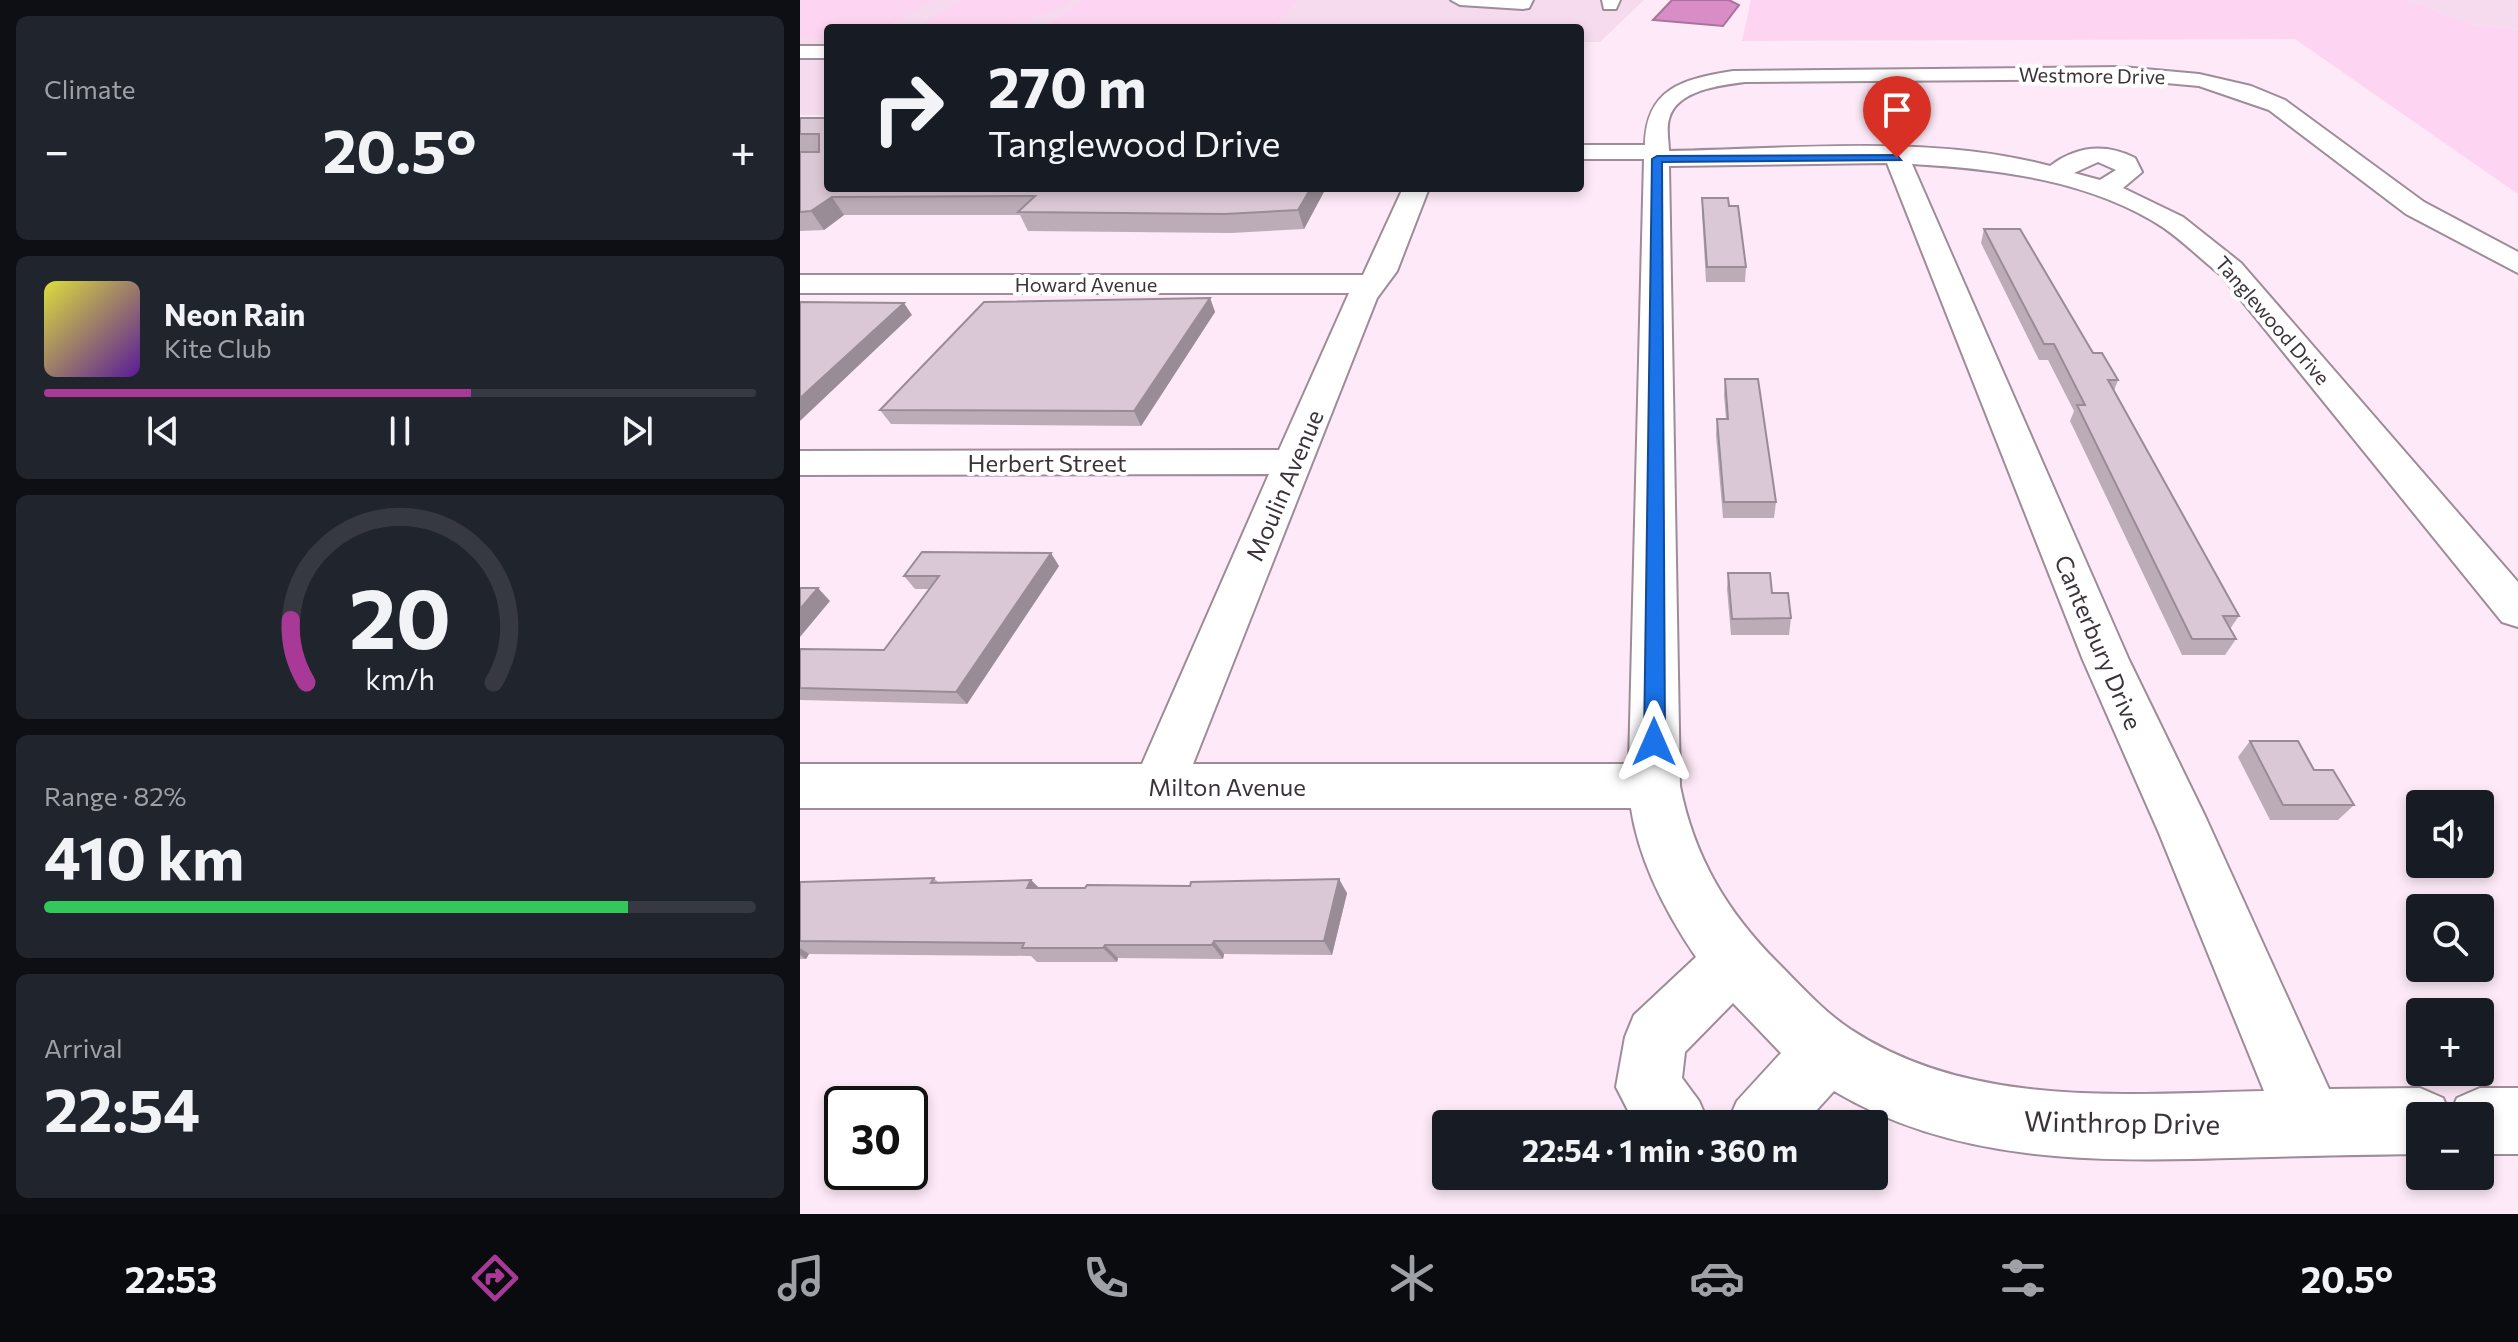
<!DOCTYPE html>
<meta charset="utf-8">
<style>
body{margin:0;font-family:Commissioner,sans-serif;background:#20242c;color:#f1f3f6;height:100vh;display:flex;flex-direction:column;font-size:30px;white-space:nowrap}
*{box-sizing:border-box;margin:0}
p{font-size:26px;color:#9ea1a6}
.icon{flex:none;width:44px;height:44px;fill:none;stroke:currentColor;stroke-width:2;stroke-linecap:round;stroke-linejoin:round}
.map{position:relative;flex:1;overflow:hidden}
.panel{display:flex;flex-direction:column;gap:16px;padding:16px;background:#0d0f14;width:800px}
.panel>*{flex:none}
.guide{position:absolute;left:24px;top:24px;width:760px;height:168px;border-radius:8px;box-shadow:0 4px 12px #0003;background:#171b24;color:#f1f3f6;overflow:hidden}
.tools{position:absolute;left:1606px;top:790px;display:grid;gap:16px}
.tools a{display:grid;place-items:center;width:88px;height:88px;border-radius:8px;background:#171b24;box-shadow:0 4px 12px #0003;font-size:40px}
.speed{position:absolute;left:24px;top:1086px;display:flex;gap:16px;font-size:40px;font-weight:700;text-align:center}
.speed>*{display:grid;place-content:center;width:104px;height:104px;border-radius:50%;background:#171b24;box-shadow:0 4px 12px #0003;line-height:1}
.speed .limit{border:4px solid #111;border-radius:12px;background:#fff;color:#111}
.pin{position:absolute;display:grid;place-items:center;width:68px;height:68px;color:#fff;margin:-82px -34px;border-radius:50% 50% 50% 0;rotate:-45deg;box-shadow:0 0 8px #0007}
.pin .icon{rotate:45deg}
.me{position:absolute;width:88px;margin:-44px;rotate:0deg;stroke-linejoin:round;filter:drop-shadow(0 0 6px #0008)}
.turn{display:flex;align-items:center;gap:28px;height:168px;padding:0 32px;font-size:36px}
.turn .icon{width:104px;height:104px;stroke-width:2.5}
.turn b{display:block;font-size:56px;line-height:68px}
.big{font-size:60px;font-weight:700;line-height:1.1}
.panel .card{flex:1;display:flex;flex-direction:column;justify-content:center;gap:12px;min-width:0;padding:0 28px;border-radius:12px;background:#20242c}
.panel .dial{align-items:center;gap:0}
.dial svg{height:208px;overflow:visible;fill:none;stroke:#363941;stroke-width:7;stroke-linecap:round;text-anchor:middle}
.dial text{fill:#f1f3f6;stroke:none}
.song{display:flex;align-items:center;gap:24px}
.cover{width:96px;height:96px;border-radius:12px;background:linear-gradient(135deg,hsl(60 70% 55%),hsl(270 70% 35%))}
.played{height:8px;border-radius:4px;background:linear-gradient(90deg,#a93996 60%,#363941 60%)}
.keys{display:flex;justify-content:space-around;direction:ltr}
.heat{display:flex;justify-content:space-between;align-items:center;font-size:44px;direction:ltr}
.charge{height:12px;border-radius:6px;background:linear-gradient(90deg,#34c759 82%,#363941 0)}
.trip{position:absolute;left:632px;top:1110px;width:456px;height:80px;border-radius:8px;background:#171b24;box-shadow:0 4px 12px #0003;font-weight:700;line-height:80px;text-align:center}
.dock{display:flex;height:128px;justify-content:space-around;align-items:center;background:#090b0e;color:#9ea1a6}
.dock .icon{width:56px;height:56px}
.dock .selected{color:#a93996}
.dock b{font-size:36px;color:#f1f3f6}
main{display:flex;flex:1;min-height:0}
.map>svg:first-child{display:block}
.built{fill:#f6dbef}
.green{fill:#fdd4f2}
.water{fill:#d88dc7;stroke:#a9729c;stroke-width:2}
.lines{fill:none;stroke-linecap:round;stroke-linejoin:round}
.minor-casing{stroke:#9e8c99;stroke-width:4}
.minor{fill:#fff;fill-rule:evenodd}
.wall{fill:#bcacb8}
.shaded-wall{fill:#998c96}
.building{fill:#dbc8d6;stroke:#998c96;stroke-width:2}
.route{fill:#1a73e8;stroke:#114b97;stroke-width:2}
.labels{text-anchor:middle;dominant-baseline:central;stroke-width:8;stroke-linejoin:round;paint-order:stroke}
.far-street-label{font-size:20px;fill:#3b3339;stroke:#fff}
.street-label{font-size:24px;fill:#3b3339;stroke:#fff}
.near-street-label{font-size:28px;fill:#3b3339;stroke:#fff}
</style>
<main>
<section class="panel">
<div class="card"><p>Climate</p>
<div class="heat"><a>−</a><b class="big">20.5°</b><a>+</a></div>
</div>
<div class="card">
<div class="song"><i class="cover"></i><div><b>Neon Rain</b><p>Kite Club</p></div></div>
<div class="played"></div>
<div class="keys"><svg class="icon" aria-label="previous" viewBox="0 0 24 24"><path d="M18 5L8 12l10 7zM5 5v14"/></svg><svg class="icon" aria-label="pause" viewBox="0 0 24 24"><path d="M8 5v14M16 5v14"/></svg><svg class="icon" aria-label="next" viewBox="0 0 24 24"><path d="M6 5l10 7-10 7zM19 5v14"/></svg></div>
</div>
<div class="card dial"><svg viewBox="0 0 100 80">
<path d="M14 69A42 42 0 1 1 86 69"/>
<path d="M14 69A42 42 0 0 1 8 45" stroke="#a93996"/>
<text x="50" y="56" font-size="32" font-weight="700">20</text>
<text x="50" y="72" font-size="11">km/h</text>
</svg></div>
<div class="card"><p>Range · 82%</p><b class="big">410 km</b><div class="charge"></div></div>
<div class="card"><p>Arrival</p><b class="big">22:54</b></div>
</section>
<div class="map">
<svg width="1718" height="1214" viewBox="0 0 1718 1214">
<rect width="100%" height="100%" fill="#fde9f7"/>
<g class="built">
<polygon points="0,0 282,0 242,28 28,28 28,115 0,115"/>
<polygon points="499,0 844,0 800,42 780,42 780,28 474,28"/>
<polygon points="1607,0 1718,0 1718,30 1674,25"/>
</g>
<g class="green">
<polygon points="0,0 134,0 84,28 28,28 28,38 0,38"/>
<path d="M163 0H272C228 30 171 26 120 26Z"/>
<polygon points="282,0 499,0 474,28 242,28"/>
<polygon points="951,0 1607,0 1674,25 1718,30 1718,194 1495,39 942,41"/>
</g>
<polygon class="water" points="872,0 929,0 939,5 923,26 853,20"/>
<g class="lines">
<defs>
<g id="minor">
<polygon points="651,0 733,0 729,8 723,9 660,5"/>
<polygon points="802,0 820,0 816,9 804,9"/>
<rect x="0" y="46" width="28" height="12"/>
<path d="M1322 67 1399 74 1451 86 1485 100 1624 202 1718 252V273L1606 214 1469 110 1399 86 1322 79 945 82C921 85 876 90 869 119 866 129 869 142 869 151 990 149 1132 134 1250 166 1277 146 1305 143 1335 158L1342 172 1323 188 1383 217 1441 263 1718 582V627L1702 622 1421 275C1402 260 1384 242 1364 228 1291 180 1198 169 1112 164L1329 660 1405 816 1529 1089 1620 1088 1643 1098 1650 1114 1657 1098 1680 1088H1718V1154H1680V1116H1620V1154C1557 1155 1494 1156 1431 1158 1294 1162 1155 1163 1034 1091L1004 1124H927L937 1101 981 1053 933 1003 885 1052 882 1078 899 1101 909 1124H835L816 1087 825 1037 834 1015 896 957C866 913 839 861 831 808H0V764H342L469 474 0 475V451L479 450 549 293H0V275H563L603 188H629L597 271 577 298 393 764H829L844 159H780V145H845C846 88 883 79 933 71ZM1298 162 1316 170 1300 180 1274 173ZM1087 163 1283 660 1359 833 1464 1091C1326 1094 1171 1109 1050 1029 1023 1011 1001 986 978 963 927 912 894 857 880 786L869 166Z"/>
</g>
</defs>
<use href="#minor" class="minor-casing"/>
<use href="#minor" class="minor"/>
</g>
<g class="wall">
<polygon points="0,118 28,118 28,188 526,188 504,229 431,233 228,231 220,215 44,215 24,230 0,231"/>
<polygon points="902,198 929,206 946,267 945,282 906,282 902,212"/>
<polygon points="1184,229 1318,380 1314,391 1439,616 1430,629 1436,639 1425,655 1382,655 1270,421 1274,411 1248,360 1239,360 1181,243"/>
<polygon points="410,298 415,312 341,426 91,424 80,410"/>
<polygon points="925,379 976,502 974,518 923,518 916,435 917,419 926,419 924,395"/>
<polygon points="259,566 167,704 0,700 0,649 84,650 129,589 115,589 104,576"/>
<polygon points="928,573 972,593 991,618 989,635 931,635 927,589"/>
<polygon points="1450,741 1514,770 1554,805 1538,820 1470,820 1438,757"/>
<polygon points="134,878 139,883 231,880 239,888 547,893 532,955 424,954 423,959 318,958 317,962 237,962 231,956 9,954 6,959 0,959 0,882"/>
</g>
<g class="shaded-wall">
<polygon points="511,188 526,188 504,229 498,210"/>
<polygon points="32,197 44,215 24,230 11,211"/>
<polygon points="410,298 415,312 341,426 334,411"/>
<polygon points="104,303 112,315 0,421 0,398"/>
<polygon points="251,553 259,566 167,704 156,692"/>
<polygon points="18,588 30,601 0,637 0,609"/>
<polygon points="539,879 547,893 532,955 524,941"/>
<polygon points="231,880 245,894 227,888"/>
<polygon points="414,941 424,954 423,959 412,945"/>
<polygon points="305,945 318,958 317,962 303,948"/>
<polygon points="0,948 9,954 6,959 0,955"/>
</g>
<g class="building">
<polygon points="0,118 28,118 28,188 511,188 498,210 425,214 218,212 235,196 32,197 11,211 0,212 0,152 19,152 19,134 0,134"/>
<polygon points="902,198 928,198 929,206 938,206 946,267 907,267"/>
<polygon points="1184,229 1220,229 1293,353 1302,353 1318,380 1308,380 1439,616 1423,616 1436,639 1392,639 1277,405 1285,405 1254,344 1244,344"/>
<polygon points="410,298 334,411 80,410 184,302"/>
<polygon points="0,302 104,303 0,398"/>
<polygon points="925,379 958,379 976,502 924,502 917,419 928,419"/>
<polygon points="122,552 251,553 156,692 0,688 0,649 84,650 139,576 104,576"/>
<polygon points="928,573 970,573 972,593 988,593 991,618 932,619"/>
<polygon points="0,588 18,588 0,609"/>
<polygon points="1450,741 1498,741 1514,770 1533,770 1554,805 1483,805"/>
<polygon points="134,878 131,883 231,880 227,888 285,888 287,885 390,886 391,882 539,879 524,941 414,941 412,945 305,945 303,948 222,948 224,943 0,941 0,882"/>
</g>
<polygon class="route" points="1097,155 1101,160 862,162 865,742 854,751 847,748 844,742 852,159 857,156"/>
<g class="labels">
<g class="far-street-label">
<text transform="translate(1292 75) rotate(1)">Westmore Drive</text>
<text x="286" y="284">Howard Avenue</text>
<text transform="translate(1473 320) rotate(49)">Tanglewood Drive</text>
</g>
<g class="street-label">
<text x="247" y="462">Herbert Street</text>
<text transform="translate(484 485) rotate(-67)">Moulin Avenue</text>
<text transform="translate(1299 642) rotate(67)">Canterbury Drive</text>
<text x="427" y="786">Milton Avenue</text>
</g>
<g class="near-street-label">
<text transform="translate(1322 1122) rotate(1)">Winthrop Drive</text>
</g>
</g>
</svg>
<div class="tools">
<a><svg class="icon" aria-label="sound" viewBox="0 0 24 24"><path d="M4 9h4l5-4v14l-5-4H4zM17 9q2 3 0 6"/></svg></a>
<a><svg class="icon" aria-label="search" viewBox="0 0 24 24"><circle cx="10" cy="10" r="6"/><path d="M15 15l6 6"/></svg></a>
<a>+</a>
<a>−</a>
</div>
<div class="speed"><div class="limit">30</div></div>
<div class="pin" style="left:1097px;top:158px;background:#d93025"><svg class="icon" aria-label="arrive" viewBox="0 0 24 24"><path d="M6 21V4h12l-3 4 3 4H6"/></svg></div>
<svg class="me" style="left:854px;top:742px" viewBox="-20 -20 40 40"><path d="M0-17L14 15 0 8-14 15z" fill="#1a73e8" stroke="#fff" stroke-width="4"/></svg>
<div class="trip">22:54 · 1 min · 360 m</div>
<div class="guide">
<div class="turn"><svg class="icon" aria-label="right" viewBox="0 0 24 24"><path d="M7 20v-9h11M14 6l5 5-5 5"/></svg><div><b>270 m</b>Tanglewood Drive</div></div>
</div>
</div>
</main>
<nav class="dock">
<b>22:53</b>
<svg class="icon selected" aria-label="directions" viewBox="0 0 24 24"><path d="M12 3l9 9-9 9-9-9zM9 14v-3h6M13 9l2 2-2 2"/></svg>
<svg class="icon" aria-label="music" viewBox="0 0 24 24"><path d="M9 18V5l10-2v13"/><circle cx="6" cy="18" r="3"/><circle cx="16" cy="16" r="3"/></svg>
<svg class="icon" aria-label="phone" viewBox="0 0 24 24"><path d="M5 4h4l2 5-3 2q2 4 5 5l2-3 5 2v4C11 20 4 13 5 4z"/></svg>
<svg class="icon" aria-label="climate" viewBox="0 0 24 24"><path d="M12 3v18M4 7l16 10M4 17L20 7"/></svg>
<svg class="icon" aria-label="car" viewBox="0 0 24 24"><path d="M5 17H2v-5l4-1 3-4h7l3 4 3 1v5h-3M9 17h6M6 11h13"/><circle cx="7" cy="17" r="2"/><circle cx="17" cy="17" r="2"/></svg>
<svg class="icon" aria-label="filters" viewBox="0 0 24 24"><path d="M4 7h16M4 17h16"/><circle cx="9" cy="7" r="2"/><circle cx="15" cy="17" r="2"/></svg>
<b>20.5°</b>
</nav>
